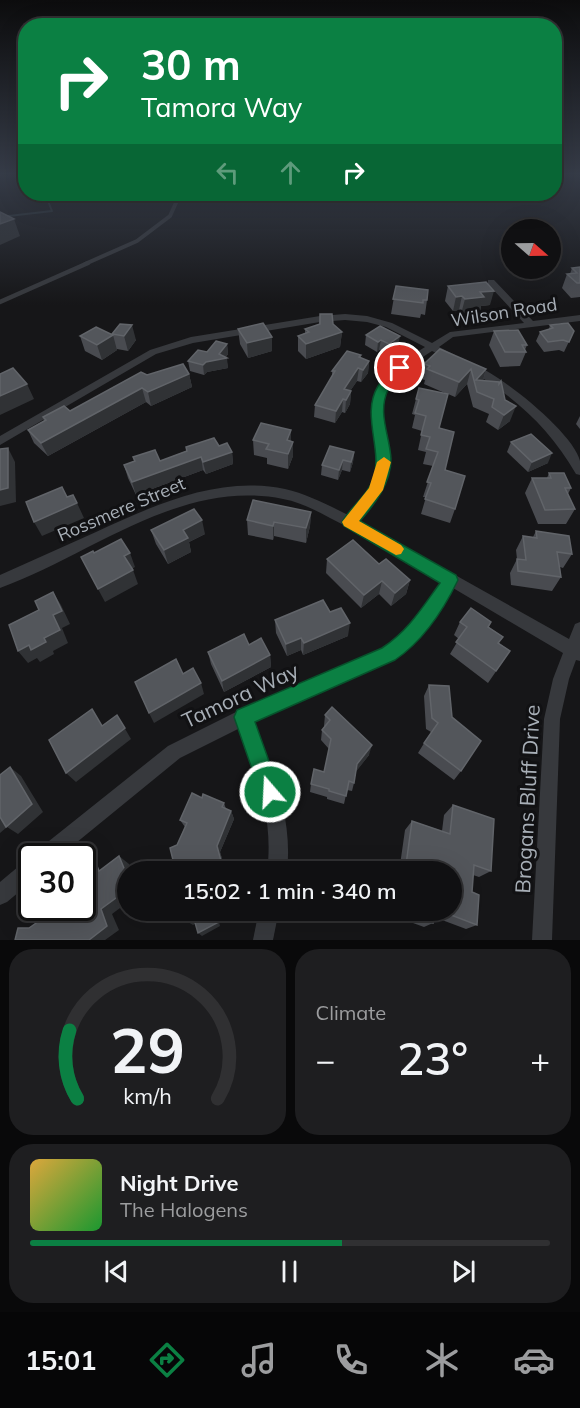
<!DOCTYPE html>
<meta charset="utf-8">
<style>
body{margin:0;font-family:Mulish,sans-serif;background:#1e1e20;color:#f1f3f6;height:100vh;display:flex;flex-direction:column;font-size:22px;white-space:nowrap}
*{box-sizing:border-box;margin:0}
p{font-size:20px;color:#9c9d9f}
.icon{flex:none;width:33px;height:33px;fill:none;stroke:currentColor;stroke-width:2;stroke-linecap:round;stroke-linejoin:round}
.map{position:relative;height:940px;overflow:hidden}
.details{display:flex;flex-direction:column;gap:9px;padding:9px;background:#09090a;flex:1}
.details>*{flex:none}
.banner{position:absolute;left:18px;top:18px;width:544px;height:183px;border-radius:24px;box-shadow:0 6px 24px #0002,0 0 0 2px #303032;background:#0b8043;color:#fff;overflow:hidden}
.needle{width:39px;rotate:110deg}
.controls{position:absolute;left:501px;top:219px;display:grid;gap:12px}
.controls a{display:grid;place-items:center;width:60px;height:60px;border-radius:50%;background:#101012;box-shadow:0 6px 24px #0002,0 0 0 2px #303032;font-size:30px}
.speed{position:absolute;left:18px;top:843px;display:flex;gap:12px;font-size:30px;font-weight:700;text-align:center}
.speed>*{display:grid;place-content:center;width:78px;height:78px;border-radius:50%;background:#101012;box-shadow:0 6px 24px #0002,0 0 0 2px #303032;line-height:1}
.speed .limit{border:3px solid #111;border-radius:9px;background:#fff;color:#111}
.pin{position:absolute;display:grid;place-items:center;width:51px;height:51px;color:#fff;margin:-26px;border:3px solid #fff;border-radius:50%;box-shadow:0 2px 6px #0007}
.me{position:absolute;width:66px;margin:-33px;rotate:341deg;stroke-linejoin:round;filter:drop-shadow(0 0 4px #0008)}
.turn{display:flex;align-items:center;gap:21px;height:126px;padding:0 24px;font-size:27px}
.turn .icon{width:78px;height:78px;stroke-width:2.5}
.turn b{display:block;font-size:42px;line-height:51px}
.lanes{display:flex;align-items:center;height:57px;padding:0 24px;background:#0003;justify-content:center;gap:30px;direction:ltr}
.lanes .off{opacity:.35}
.big{font-size:45px;font-weight:600;line-height:1.1}
.details .widget{flex:1;display:flex;flex-direction:column;justify-content:center;gap:9px;min-width:0;padding:0 21px;border-radius:24px;background:#1e1e20}
.details .dial{align-items:center;gap:0}
.dial svg{height:156px;overflow:visible;fill:none;stroke:#303032;stroke-width:7;stroke-linecap:round;text-anchor:middle}
.dial text{fill:#f1f3f6;stroke:none}
.song{display:flex;align-items:center;gap:18px}
.cover{width:72px;height:72px;border-radius:9px;background:linear-gradient(135deg,hsl(40 70% 55%),hsl(130 70% 35%))}
.played{height:6px;border-radius:3px;background:linear-gradient(90deg,#0b8043 60%,#303032 60%)}
.keys{display:flex;justify-content:space-around;direction:ltr}
.heat{display:flex;justify-content:space-between;align-items:center;font-size:33px;direction:ltr}
.details .tiles{flex:1;display:grid;gap:9px;grid-template-columns:1fr 1fr}
.widget:last-child{grid-column:span 2}
.trip{position:absolute;left:117px;top:861px;width:345px;height:60px;border-radius:30px;background:#101012;box-shadow:0 6px 24px #0002,0 0 0 2px #303032;font-weight:600;line-height:60px;text-align:center}
.dock{display:flex;height:96px;justify-content:space-around;align-items:center;background:#060607;color:#9c9d9f}
.dock .icon{width:42px;height:42px}
.dock .selected{color:#0b8043}
.dock b{font-size:27px;color:#f1f3f6}
.map>svg:first-child{display:block}
.lines{fill:none;stroke-linecap:round;stroke-linejoin:round}
.stream{stroke:#2c363b;stroke-width:2}
.lane-far1{stroke:#37393d;stroke-width:4}
.lane{stroke:#37393d;stroke-width:4.5}
.street{fill:#37393d;fill-rule:evenodd}
.wall{fill:#494b50}
.shaded-wall{fill:#303235}
.building{fill:#53565b;stroke:#616469;stroke-width:1.5}
.route{fill:#0b8043;stroke:#07532c;stroke-width:1.5}
.slow{fill:#f59e0b}
.labels{text-anchor:middle;dominant-baseline:central;stroke-width:6;stroke-linejoin:round;paint-order:stroke}
.street-label{font-size:18px;fill:#a8afb7;stroke:#111113}
.near-street-label{font-size:21px;fill:#a8afb7;stroke:#111113}
</style>
<div class="map">
<svg width="580" height="940" viewBox="0 0 580 940">
<rect width="100%" height="100%" fill="#161618"/>
<g class="lines">
<polyline class="stream" points="0,217 52,211 48,201"/>
<g class="lane-far1">
<polyline points="56,199 67,194"/>
<polyline points="85,264 137,241 170,216 180,194"/>
</g>
<polyline class="lane" points="0,302 88,263"/>
<g class="street">
<path d="M488 280H494L533 321 580 315V321L453 337 439 347 455 355V359H449L432 351C416 362 396 372 387 391 377 413 390 436 390 460 390 483 374 504 359 521L569 639 575 624 580 622V661L576 660 569 679 560 719 552 940H532L544 719 553 679 563 653 453 588 424 634 409 648 379 666 254 721C273 771 293 817 287 872H267C274 818 257 777 240 728L180 758 60 856H37L39 849 168 746 238 711 367 656 399 638 414 624 441 582C404 560 368 537 330 518 315 510 300 502 283 499 181 478 91 555 0 588V575C32 561 64 546 96 532 155 505 218 475 285 489 307 494 328 505 348 515 363 500 378 482 378 459 378 435 364 408 379 386 391 368 408 358 425 347L386 327 367 322 345 320 320 322 193 343 156 354 0 445V436L150 350 191 337 320 316 345 314 367 316 392 323 432 343 450 332 524 323 488 284Z"/>
<path d="M470 363C498 372 574 433 580 461 580 466 580 471 580 475L576 474C549 427 513 395 466 368L465 366Z"/>
<polygon points="32,858 32,881 7,902 0,905 0,882 25,861"/>
<polygon points="259,910 279,910 273,940 253,940"/>
</g>
</g>
<g class="wall">
<polygon points="580,267 580,297 571,298 562,288 567,274 570,274 572,268"/>
<polygon points="396,286 427,300 425,315 421,314 420,318 391,314"/>
<polygon points="448,286 490,305 481,306 480,311 461,314 459,310 453,311 445,301"/>
<polygon points="320,314 333,324 342,332 340,347 306,359 298,351 298,336 305,333 305,329 319,324"/>
<polygon points="120,324 136,340 128,351 117,349 117,350 102,360 85,351 80,336 112,335"/>
<polygon points="550,325 574,331 564,352 559,350 544,352 536,341 540,332 549,329"/>
<polygon points="238,329 272,337 272,351 248,358 240,344"/>
<polygon points="494,331 527,345 525,350 526,352 520,366 500,367 489,345"/>
<polygon points="366,335 398,346 387,354 379,350 377,352 365,345"/>
<polygon points="227,344 228,354 226,357 228,368 207,372 204,375 190,371 188,361 207,352"/>
<polygon points="361,355 361,358 369,361 368,373 361,382 357,381 350,391 351,391 350,404 345,413 342,412 335,423 314,417 315,405 332,376 332,371"/>
<polygon points="424,364 486,369 483,381 510,421 498,430 486,422 489,414 473,407 467,384 455,397 448,394 439,428 445,470 455,509 450,523 421,514 426,497 423,497 433,466 423,464 426,452 418,450 422,431 412,428 415,415 412,414 416,399 447,394 424,384 425,380 421,379"/>
<polygon points="189,374 192,387 151,406 146,402 48,456 34,443 28,430 44,421 43,417 70,411 147,375"/>
<polygon points="580,416 580,429 576,424"/>
<polygon points="291,430 291,441 293,442 293,456 288,469 267,464 267,458 254,455 253,440"/>
<polygon points="511,442 548,463 528,472 507,452"/>
<polygon points="219,446 232,452 233,464 206,474 203,470 136,495 128,478 124,465 134,461 133,457 160,461 186,451 186,447"/>
<polygon points="354,452 353,462 350,472 342,470 338,480 321,475 322,465"/>
<polygon points="549,473 571,488 568,494 575,509 566,524 538,524 525,493 532,478 547,478"/>
<polygon points="311,512 310,526 306,543 274,536 273,540 248,535 247,520"/>
<polygon points="151,530 205,534 189,542 191,552 168,564 156,544"/>
<polygon points="536,531 572,554 563,568 560,567 561,577 552,591 511,585 510,573 517,559 516,550 523,536 533,537"/>
<polygon points="327,559 379,564 410,580 406,594 391,606 379,594 361,608 326,573"/>
<polygon points="330,612 348,636 303,655 301,650 287,656 276,633 275,620"/>
<polygon points="460,622 489,627 503,637 499,643 510,651 488,683 450,654 459,639 454,635"/>
<polygon points="249,645 270,655 271,667 224,692 211,664 208,652"/>
<polygon points="429,685 452,717 461,771 454,780 418,753 431,732 426,729 424,696"/>
<polygon points="325,715 369,755 356,771 354,783 352,791 347,790 344,804 327,799 327,797 310,792 311,784 324,772 329,749 321,740 322,730 325,727 324,726"/>
<polygon points="202,798 224,803 226,809 231,811 234,819 220,852 226,872 176,872 177,845 185,827 180,820"/>
<polygon points="453,805 491,871 479,877 473,875 472,892 477,925 466,929 434,917 433,923 424,927 402,919 403,910 452,910 452,872 399,872 405,830 412,821 442,831 444,815"/>
</g>
<g class="shaded-wall">
<polygon points="14,219 20,236 0,245 0,224"/>
<polygon points="494,291 490,305 481,306 480,311 461,314 465,299 480,292"/>
<polygon points="462,296 459,310 453,311 456,297"/>
<polygon points="132,325 136,340 128,351 124,336"/>
<polygon points="342,332 340,347 306,359 306,344"/>
<polygon points="113,335 117,350 102,360 97,345"/>
<polygon points="400,336 398,346 387,354 389,344"/>
<polygon points="272,337 272,351 248,358 247,343"/>
<polygon points="381,340 379,350 377,352 378,342"/>
<polygon points="227,344 228,354 225,358 227,358 228,368 207,372 204,375 203,365 206,362 219,354"/>
<polygon points="361,355 357,381 344,400 343,399 342,412 335,423 336,411 344,389"/>
<polygon points="369,361 368,373 361,382 363,370"/>
<polygon points="471,369 467,384 455,397 459,382"/>
<polygon points="486,369 482,384 476,380"/>
<polygon points="189,374 192,387 151,406 148,392"/>
<polygon points="27,384 34,399 0,415 0,396"/>
<polygon points="142,388 146,402 48,456 41,443"/>
<polygon points="351,391 350,404 345,413 346,400"/>
<polygon points="516,406 510,421 498,430 504,415"/>
<polygon points="291,430 291,445 287,455 287,440"/>
<polygon points="293,442 293,456 288,469 288,454"/>
<polygon points="8,448 15,462 16,502 0,506 0,490"/>
<polygon points="232,452 233,464 206,474 203,462"/>
<polygon points="354,452 353,462 350,472 351,462"/>
<polygon points="552,453 548,463 528,472 532,462"/>
<polygon points="201,457 203,470 136,495 132,482"/>
<polygon points="343,460 342,470 338,480 339,470"/>
<polygon points="77,503 84,518 42,536 34,522"/>
<polygon points="311,512 310,526 306,543 306,528"/>
<polygon points="202,520 205,534 189,542 191,552 168,564 164,550 183,530"/>
<polygon points="274,522 274,536 273,540 273,526"/>
<polygon points="130,553 135,567 130,570 124,556"/>
<polygon points="133,570 138,584 105,602 98,589"/>
<polygon points="410,580 406,594 391,606 395,593"/>
<polygon points="382,581 379,594 361,608 364,595"/>
<polygon points="53,592 61,605 70,624 62,628 68,643 53,651 54,654 40,662 37,658 28,663 18,651 44,638 53,615"/>
<polygon points="350,623 348,636 303,655 304,643"/>
<polygon points="301,638 301,650 287,656 286,644"/>
<polygon points="270,655 271,667 224,692 222,681"/>
<polygon points="201,683 204,694 154,723 149,713"/>
<polygon points="117,715 131,739 76,782 66,773"/>
<polygon points="372,745 369,755 355,773 357,764"/>
<polygon points="10,767 21,776 43,812 18,834 7,827 0,833 0,816"/>
<polygon points="231,811 234,819 220,852 226,872 224,872 217,846"/>
<polygon points="119,856 129,864 132,872 128,872 128,878"/>
<polygon points="128,889 128,902 112,914 119,930 105,940 89,940 101,909"/>
<polygon points="217,910 223,910 220,912 221,916 218,918 220,926 202,936 198,933"/>
<polygon points="194,919 199,922 193,925 188,922"/>
</g>
<g class="building">
<polygon points="0,212 14,219 0,224"/>
<polygon points="580,267 580,283 577,283 567,274 577,273 572,268"/>
<polygon points="486,282 494,291 480,292 484,297 465,299 462,296 456,297 448,286"/>
<polygon points="396,286 428,290 427,300 423,300 423,303 393,299"/>
<polygon points="320,314 332,314 333,324 342,332 306,344 298,336 309,332 305,329 320,324"/>
<polygon points="263,323 272,337 247,343 238,329"/>
<polygon points="568,323 574,331 569,342 563,340 548,342 540,332 553,328 550,325"/>
<polygon points="120,324 132,325 124,336 112,334"/>
<polygon points="380,326 400,336 389,344 381,340 378,342 366,335"/>
<polygon points="96,327 113,335 97,345 80,336"/>
<polygon points="518,330 527,345 522,345 526,352 505,352 494,331"/>
<polygon points="216,341 227,344 219,354 227,358 206,362 203,365 188,361 198,350 207,352"/>
<polygon points="440,349 486,369 476,380 499,382 499,384 501,381 505,400 516,406 504,415 492,407 494,399 477,392 471,369 459,382 427,369 430,366 424,364"/>
<polygon points="347,351 361,355 359,357 369,361 363,370 358,368 344,389 351,391 346,400 343,399 336,411 315,405 335,371 332,371"/>
<polygon points="183,364 189,374 148,392 142,388 41,443 28,430 46,420 43,417 64,406 70,411 141,372 147,375"/>
<polygon points="13,368 27,384 0,396 0,374"/>
<polygon points="419,388 448,394 439,428 454,432 445,470 465,476 455,509 425,499 431,483 427,482 438,452 426,449 430,437 421,435 426,416 415,413 419,400 416,399"/>
<polygon points="261,423 291,430 287,440 293,442 288,454 266,449 269,444 253,440"/>
<polygon points="531,434 552,453 532,462 511,442"/>
<polygon points="214,438 219,446 227,443 232,452 203,462 201,457 132,482 124,465 135,461 133,457 155,450 160,461 187,451 186,447"/>
<polygon points="330,446 354,452 351,462 343,460 339,470 322,465"/>
<polygon points="8,448 8,488 0,490 0,449"/>
<polygon points="549,473 564,473 571,488 565,488 575,509 545,510 532,478 551,478"/>
<polygon points="62,487 67,497 73,495 77,503 34,522 26,502"/>
<polygon points="253,500 311,512 306,528 274,522 273,526 247,520"/>
<polygon points="194,509 202,520 183,530 188,538 164,550 151,530"/>
<polygon points="536,531 569,536 572,554 557,552 561,577 518,571 517,559 526,560 523,536 537,538"/>
<polygon points="121,539 130,553 124,556 133,570 98,589 81,557 93,551 94,553"/>
<polygon points="353,540 379,564 386,559 410,580 395,593 382,581 364,595 327,559"/>
<polygon points="53,592 62,611 53,615 60,630 44,638 46,642 31,650 29,645 18,651 9,625 39,610 35,601"/>
<polygon points="323,600 330,612 341,608 350,623 304,643 301,638 286,644 275,620"/>
<polygon points="471,608 491,622 488,627 503,637 498,643 510,651 496,671 456,642 467,627 460,622"/>
<polygon points="244,634 249,645 261,638 270,655 222,681 208,652"/>
<polygon points="176,659 183,674 193,668 201,683 149,713 135,682"/>
<polygon points="429,685 449,686 452,717 481,741 461,771 424,743 438,723 432,718"/>
<polygon points="332,707 372,745 357,764 354,783 349,781 346,796 329,791 329,789 311,784 314,769 324,772 331,739 322,730 330,720 325,715"/>
<polygon points="92,709 102,726 117,715 125,728 66,773 49,740"/>
<polygon points="10,767 32,804 6,827 0,817 0,775"/>
<polygon points="192,793 202,798 203,794 224,803 222,807 231,811 217,846 224,872 176,872 170,848 177,845 187,823 180,820"/>
<polygon points="453,805 494,819 491,871 474,865 472,892 479,895 477,925 438,910 452,910 452,872 405,872 412,821 450,834"/>
<polygon points="119,856 128,878 128,889 101,909 107,926 89,940 15,940 18,928 29,928 56,909 55,908 82,908 82,876 97,866 99,871"/>
<polygon points="185,910 217,910 218,913 214,915 217,923 198,933 194,919 188,922"/>
<polygon points="410,910 435,910 433,923 409,914"/>
</g>
<linearGradient id="sky" x2="0" y2="1"><stop stop-color="#0c0c0d"/><stop offset="0.57" stop-color="#363c48"/><stop offset="1" stop-color="#363c48" stop-opacity="0"/></linearGradient>
<rect width="580" height="305" fill="url(#sky)"/>
<path class="route" d="M400 364 405 368C400 375 392 382 388 390 377 413 390 436 391 459 391 483 375 504 360 521L456 575 458 580C443 611 423 641 395 660L255 722 280 792 277 799 270 802 263 799 260 792 234 717 237 710 382 648C408 631 422 608 440 583L344 526 342 522C351 506 368 496 374 477 382 448 361 414 378 386 382 379 390 372 396 365Z"/>
<polygon class="slow" points="384,457 391,462 383,490 359,521 401,545 404,549 401,554 396,555 344,526 342,522 369,488 377,462"/>
<g class="labels">
<g class="street-label">
<text transform="translate(504 312) rotate(-9)">Wilson Road</text>
<text transform="translate(121 509) rotate(-23)">Rossmere Street</text>
</g>
<g class="near-street-label">
<text transform="translate(240 695) rotate(-25)">Tamora Way</text>
<text transform="translate(527 799) rotate(-87)">Brogans Bluff Drive</text>
</g>
</g>
</svg>
<div class="controls">
<a><svg class="needle" viewBox="-14 -14 28 28"><path d="M0-13l5 13h-10z" fill="#e53935"/><path d="M0 13l5-13h-10z" fill="#9c9d9f"/></svg></a>
</div>
<div class="speed"><div class="limit">30</div></div>
<div class="pin" style="left:400px;top:368px;background:#d93025"><svg class="icon" aria-label="arrive" viewBox="0 0 24 24"><path d="M6 21V4h12l-3 4 3 4H6"/></svg></div>
<svg class="me" style="left:270px;top:792px" viewBox="-20 -20 40 40"><circle r="17" fill="#0b8043" stroke="#fff" stroke-width="3"/><path d="M0-11L8 9 0 5-8 9z" fill="#fff"/></svg>
<div class="trip">15:02 · 1 min · 340 m</div>
<div class="banner">
<div class="turn"><svg class="icon" aria-label="right" viewBox="0 0 24 24"><path d="M7 20v-9h11M14 6l5 5-5 5"/></svg><div><b>30 m</b>Tamora Way</div></div>
<div class="lanes"><svg class="icon off" aria-label="left" viewBox="0 0 24 24"><path d="M17 20v-9H6M10 6l-5 5 5 5"/></svg><svg class="icon off" aria-label="ahead" viewBox="0 0 24 24"><path d="M12 20V5M6 11l6-6 6 6"/></svg><svg class="icon" aria-label="right" viewBox="0 0 24 24"><path d="M7 20v-9h11M14 6l5 5-5 5"/></svg></div>
</div>
</div>
<section class="details">
<div class="tiles">
<div class="widget dial"><svg viewBox="0 0 100 80">
<path d="M14 69A42 42 0 1 1 86 69"/>
<path d="M14 69A42 42 0 0 1 10 34" stroke="#0b8043"/>
<text x="50" y="56" font-size="32" font-weight="700">29</text>
<text x="50" y="72" font-size="11">km/h</text>
</svg></div>
<div class="widget"><p>Climate</p>
<div class="heat"><a>−</a><b class="big">23°</b><a>+</a></div>
</div>
<div class="widget">
<div class="song"><i class="cover"></i><div><b>Night Drive</b><p>The Halogens</p></div></div>
<div class="played"></div>
<div class="keys"><svg class="icon" aria-label="previous" viewBox="0 0 24 24"><path d="M18 5L8 12l10 7zM5 5v14"/></svg><svg class="icon" aria-label="pause" viewBox="0 0 24 24"><path d="M8 5v14M16 5v14"/></svg><svg class="icon" aria-label="next" viewBox="0 0 24 24"><path d="M6 5l10 7-10 7zM19 5v14"/></svg></div>
</div>
</div>
</section>
<nav class="dock">
<b>15:01</b>
<svg class="icon selected" aria-label="directions" viewBox="0 0 24 24"><path d="M12 3l9 9-9 9-9-9zM9 14v-3h6M13 9l2 2-2 2"/></svg>
<svg class="icon" aria-label="music" viewBox="0 0 24 24"><path d="M9 18V5l10-2v13"/><circle cx="6" cy="18" r="3"/><circle cx="16" cy="16" r="3"/></svg>
<svg class="icon" aria-label="phone" viewBox="0 0 24 24"><path d="M5 4h4l2 5-3 2q2 4 5 5l2-3 5 2v4C11 20 4 13 5 4z"/></svg>
<svg class="icon" aria-label="climate" viewBox="0 0 24 24"><path d="M12 3v18M4 7l16 10M4 17L20 7"/></svg>
<svg class="icon" aria-label="car" viewBox="0 0 24 24"><path d="M5 17H2v-5l4-1 3-4h7l3 4 3 1v5h-3M9 17h6M6 11h13"/><circle cx="7" cy="17" r="2"/><circle cx="17" cy="17" r="2"/></svg>
</nav>
